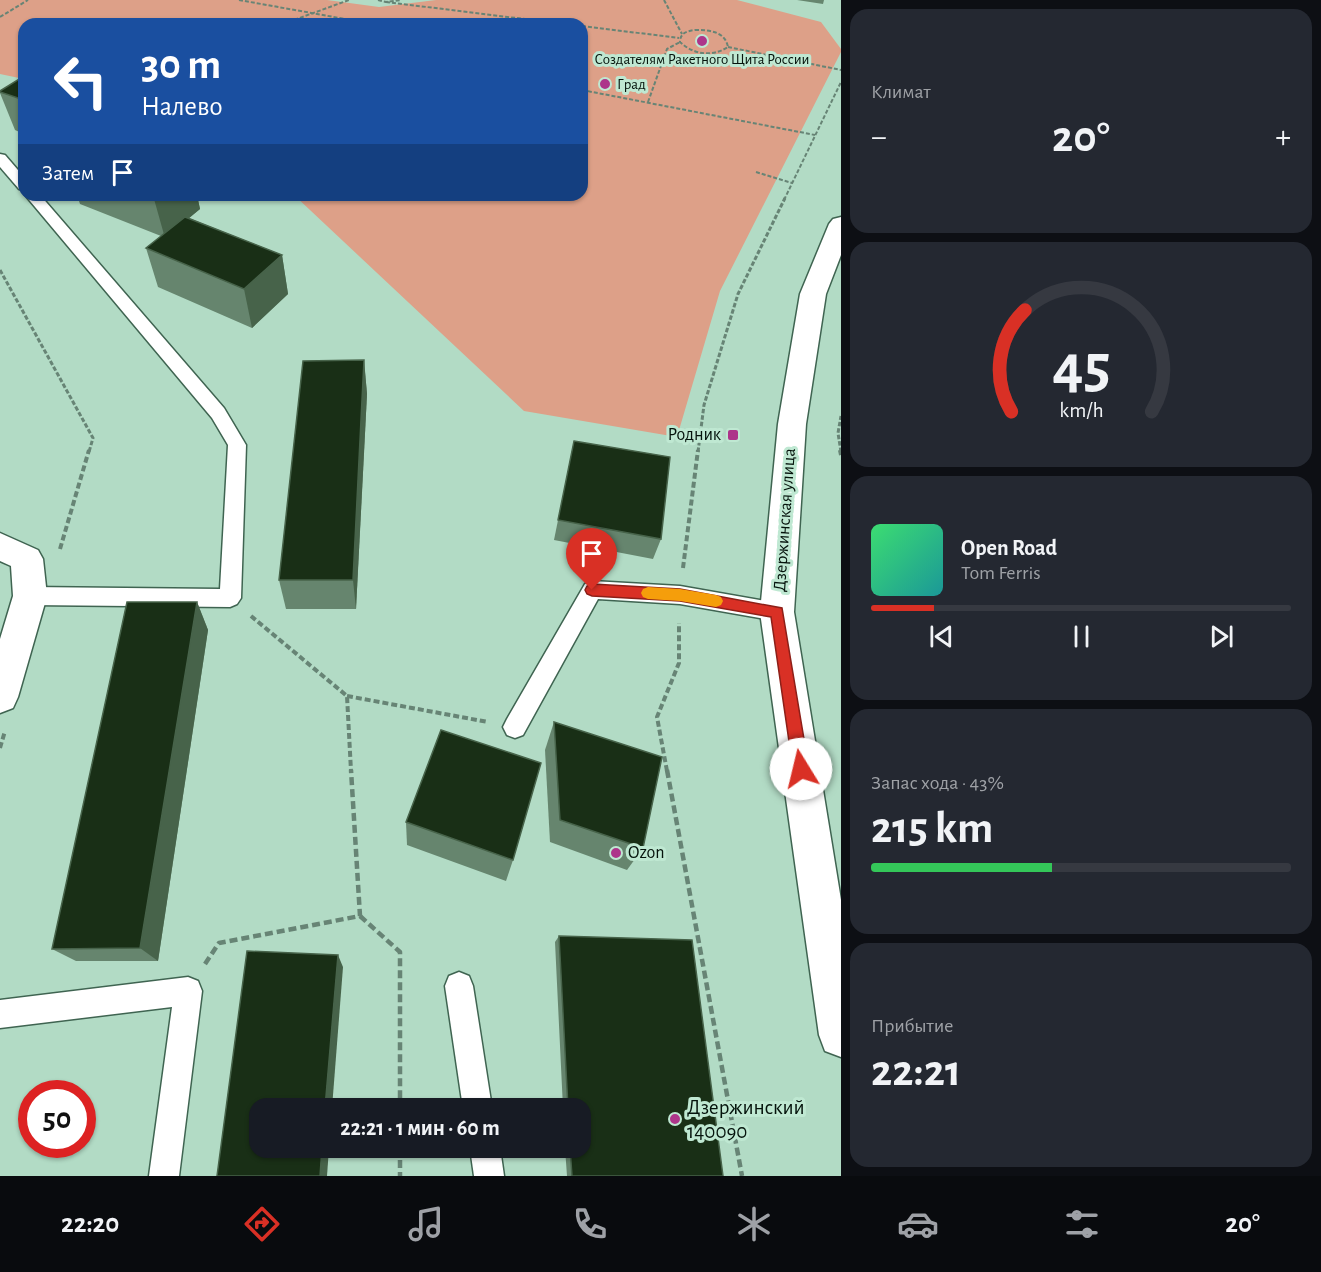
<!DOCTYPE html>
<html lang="ru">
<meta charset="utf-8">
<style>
body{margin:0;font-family:"Alegreya Sans",sans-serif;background:#242831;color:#f1f3f6;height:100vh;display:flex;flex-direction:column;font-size:22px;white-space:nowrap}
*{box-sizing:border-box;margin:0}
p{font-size:20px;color:#9ea1a6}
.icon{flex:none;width:33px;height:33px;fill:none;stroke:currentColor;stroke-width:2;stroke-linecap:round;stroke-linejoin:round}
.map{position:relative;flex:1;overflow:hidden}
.panel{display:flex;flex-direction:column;gap:9px;padding:9px;background:#0d0f14;width:480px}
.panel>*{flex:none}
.banner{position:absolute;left:18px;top:18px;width:570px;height:183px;border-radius:18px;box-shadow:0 2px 4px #0004;background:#1a4fa0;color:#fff;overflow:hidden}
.speed{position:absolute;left:18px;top:1080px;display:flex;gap:12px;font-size:30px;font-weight:700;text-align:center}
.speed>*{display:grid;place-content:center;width:78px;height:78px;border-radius:50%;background:#171b24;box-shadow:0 2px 4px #0004;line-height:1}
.speed .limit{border:9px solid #d22;background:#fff;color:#111}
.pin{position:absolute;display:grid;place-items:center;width:51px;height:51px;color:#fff;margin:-62px -26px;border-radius:50% 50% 50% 0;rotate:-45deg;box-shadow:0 0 6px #0007}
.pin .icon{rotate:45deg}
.me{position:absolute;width:66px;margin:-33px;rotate:351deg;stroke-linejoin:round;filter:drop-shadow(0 0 4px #0008)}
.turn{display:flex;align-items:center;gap:21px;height:126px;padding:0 24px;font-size:27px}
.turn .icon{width:78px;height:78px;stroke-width:2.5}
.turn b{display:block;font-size:42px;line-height:51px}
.then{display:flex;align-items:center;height:57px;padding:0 24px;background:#0003;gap:12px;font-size:22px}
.big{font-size:45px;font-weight:700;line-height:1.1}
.panel .card{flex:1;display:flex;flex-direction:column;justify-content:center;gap:9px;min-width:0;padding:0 21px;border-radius:18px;background:#242831}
.panel .dial{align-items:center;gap:0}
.dial svg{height:156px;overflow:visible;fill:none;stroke:#363941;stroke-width:7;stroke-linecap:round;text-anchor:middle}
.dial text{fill:#f1f3f6;stroke:none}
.song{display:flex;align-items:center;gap:18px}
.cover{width:72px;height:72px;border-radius:9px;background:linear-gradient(135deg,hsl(140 70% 55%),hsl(180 70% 35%))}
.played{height:6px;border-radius:3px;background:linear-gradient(90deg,#d93025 15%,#363941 15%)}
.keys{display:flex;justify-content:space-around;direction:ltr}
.heat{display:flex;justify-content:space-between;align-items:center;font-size:33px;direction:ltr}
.charge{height:9px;border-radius:4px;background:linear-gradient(90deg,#34c759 43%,#363941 0)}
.trip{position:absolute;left:249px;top:1098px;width:342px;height:60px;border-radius:18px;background:#171b24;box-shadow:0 2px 4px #0004;font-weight:700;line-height:60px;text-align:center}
.tabs{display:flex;height:96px;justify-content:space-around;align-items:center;background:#090b0e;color:#9ea1a6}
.tabs .icon{width:42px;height:42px}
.tabs .selected{color:#d93025}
.tabs b{font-size:27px;color:#f1f3f6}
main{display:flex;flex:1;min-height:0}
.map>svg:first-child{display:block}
.green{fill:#dda088}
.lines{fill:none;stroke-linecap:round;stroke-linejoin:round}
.service-casing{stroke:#3f6451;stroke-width:3}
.minor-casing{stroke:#3f6451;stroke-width:3}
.secondary-casing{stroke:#3f6451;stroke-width:3}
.path-far3{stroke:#678475;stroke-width:2;stroke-dasharray:4 2;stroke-linecap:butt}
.path-far2{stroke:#678475;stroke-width:3;stroke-dasharray:4.5 2;stroke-linecap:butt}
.path-far1{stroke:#678475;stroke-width:4;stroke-dasharray:6 3;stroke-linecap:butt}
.path{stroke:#678475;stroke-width:4.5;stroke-dasharray:8 4;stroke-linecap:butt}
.service{fill:#fff;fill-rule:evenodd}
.minor{fill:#fff;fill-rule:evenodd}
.secondary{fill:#fff;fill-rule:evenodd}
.wall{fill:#66856e}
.shaded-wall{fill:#47634a}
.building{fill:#192f16;stroke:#47634a;stroke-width:1.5}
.route{fill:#d93025;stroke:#8d1f18;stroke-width:1.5}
.slow{fill:#f59e0b}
.poi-dot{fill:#ad358a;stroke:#bfe8d2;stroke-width:2}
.labels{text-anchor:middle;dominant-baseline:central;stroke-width:6;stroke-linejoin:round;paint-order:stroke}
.far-poi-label{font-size:15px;fill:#05130c;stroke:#bfe8d2}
.poi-label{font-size:18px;fill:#05130c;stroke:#bfe8d2;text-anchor:end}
.street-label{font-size:18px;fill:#05130c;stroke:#bfe8d2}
.near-poi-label{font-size:21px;fill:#05130c;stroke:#bfe8d2;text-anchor:start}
</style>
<main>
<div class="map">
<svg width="841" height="1176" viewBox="0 0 841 1176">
<rect width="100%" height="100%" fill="#b2dbc5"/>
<polygon class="green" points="0,0 327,0 379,7 436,0 737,0 821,22 841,49 841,52 720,291 677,437 524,411 294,195 582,195 582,24 24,24 24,79 0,74"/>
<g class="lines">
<defs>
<g id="service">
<polygon points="0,154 5,155 24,177 24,190 19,189 0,167"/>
<polygon points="25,195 40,195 224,408 246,445 241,598 237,604 230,607 30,605 23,602 19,596 23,590 30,587 220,589 228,445 212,418"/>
<polygon points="592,581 680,586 777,603 785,606 788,612 785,618 777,621 680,604 598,599 523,735 515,738 507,735 503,727 507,719 585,584"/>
<polygon points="459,972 469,976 473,986 492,1108 463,1108 445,986 449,976"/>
<polygon points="188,977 198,981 202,991 179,1176 149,1176 172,1007 0,1028 0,1000"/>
<polygon points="470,1148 500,1148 504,1176 474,1176"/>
</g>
<polygon id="minor" points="0,533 38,550 43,559 47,596 18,697 13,708 0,713 0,639 13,596 11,566 0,561"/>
<polygon id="secondary" points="841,217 841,255 826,294 806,424 794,612 841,900 841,1057 825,1051 819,1035 760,612 778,424 800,294 829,224 833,219"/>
</defs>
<use href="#service" class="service-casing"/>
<use href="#minor" class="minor-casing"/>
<use href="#secondary" class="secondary-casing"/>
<g class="path-far3">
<polyline points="239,0 373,24"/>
<polyline points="378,0 386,2 401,0"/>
<polyline points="664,0 682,34"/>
<polyline points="386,2 565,24"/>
<polyline points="0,17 28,0"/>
<polyline points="283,24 349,0"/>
<polyline points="582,26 679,38"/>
<path d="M695 30C709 30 725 31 728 47 712 57 694 55 680 42 680 33 687 31 695 30Z"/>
<polyline points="728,47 841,70"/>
<polyline points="582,90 815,135"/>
<polyline points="648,102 667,49 680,42"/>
<polyline points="756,172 792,183"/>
<polyline points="784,200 841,82"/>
</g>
<g class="path-far2">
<polyline points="0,270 93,438 89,452"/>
<polyline points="698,452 704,405 738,294 785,198"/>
<polyline points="841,452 838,433 841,416"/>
</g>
<g class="path-far1">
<polyline points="840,450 841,455"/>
<polyline points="60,549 89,450"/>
<polyline points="683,568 698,450"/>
<polyline points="251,616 347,696 351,771"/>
<polyline points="347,696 488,722"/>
<polyline points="0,748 5,731"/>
<polyline points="667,771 657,717 679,663 679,623"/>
</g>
<g class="path">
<polyline points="667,770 742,1176"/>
<polyline points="360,916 400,952 400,1108"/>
<polyline points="205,964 219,943 360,916 351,770"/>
<polyline points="400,1148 400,1176"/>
</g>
<use href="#service" class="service"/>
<use href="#minor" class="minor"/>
<use href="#secondary" class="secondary"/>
</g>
<g class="wall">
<polygon points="797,0 824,0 823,4"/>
<polygon points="24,76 24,134 15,130 0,93 0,91"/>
<polygon points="77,195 197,195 200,209 189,218 282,255 288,294 252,328 158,287 146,248 161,236 80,204"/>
<polygon points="364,360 367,394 356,609 286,609 279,580"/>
<polygon points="574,441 661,539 653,559 554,540"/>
<polygon points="197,602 208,630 158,961 76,961 52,949"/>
<polygon points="554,722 643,848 627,870 550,842 545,750"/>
<polygon points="406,822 513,860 506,881 407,845"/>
<polygon points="559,936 723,1176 567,1176 565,1148 580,1148 580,1108 563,1108 555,942"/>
</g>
<g class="shaded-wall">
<polygon points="159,195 197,195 200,209 165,238 154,199"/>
<polygon points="282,255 288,294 252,328 244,289"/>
<polygon points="364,360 367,394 356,609 353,580"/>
<polygon points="197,602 208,630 158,961 140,948"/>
<polygon points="338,955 343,967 332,1108 325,1108"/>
<polygon points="322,1148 329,1148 327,1176 320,1176"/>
</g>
<g class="building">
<polygon points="24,76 24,100 0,92 0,91"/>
<polygon points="144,195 159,195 154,199"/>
<polygon points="185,217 282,255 244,289 146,248"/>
<polygon points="364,360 353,580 279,580 303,361"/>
<polygon points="574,441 670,457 661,539 558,520"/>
<polygon points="127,602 197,602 140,948 52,949"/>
<polygon points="554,722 662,757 643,848 560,820"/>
<polygon points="441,730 541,763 513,860 406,822"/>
<polygon points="559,936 692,940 723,1176 572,1176 570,1148 580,1148 580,1108 568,1108"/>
<polygon points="247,951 338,955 325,1108 260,1108 260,1148 322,1148 320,1176 217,1176"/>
</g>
<polygon class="route" points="592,584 680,589 782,608 809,769 806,774 801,776 796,774 793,769 771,617 680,601 592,596 587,594 585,590 587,586"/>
<polygon class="slow" points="648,587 680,589 716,595 721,597 723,601 721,605 716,607 680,601 648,599 643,597 641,593 643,589"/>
<g class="poi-dot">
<circle cx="702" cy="41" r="6"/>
<circle cx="605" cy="84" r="6"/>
<rect x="727" y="429" width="12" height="12" rx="3"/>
<circle cx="616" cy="853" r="6"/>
<circle cx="675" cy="1119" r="6"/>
</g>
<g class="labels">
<g class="far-poi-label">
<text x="702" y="59">Создателям Ракетного Щита России</text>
<text x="617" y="84" text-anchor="start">Град</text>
</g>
<g class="poi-label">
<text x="721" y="435">Родник</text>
<text x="628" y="853" text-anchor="start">Ozon</text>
</g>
<g class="street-label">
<text transform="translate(785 520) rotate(-86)">Дзержинская улица</text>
</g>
<g class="near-poi-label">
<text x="687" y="1107">Дзержинский<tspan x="687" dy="24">140090</tspan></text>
</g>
</g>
</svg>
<div class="speed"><div class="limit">50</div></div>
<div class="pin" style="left:592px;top:590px;background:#d93025"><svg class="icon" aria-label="arrive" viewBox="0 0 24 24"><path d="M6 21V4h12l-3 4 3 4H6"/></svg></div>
<svg class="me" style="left:801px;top:769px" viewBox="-20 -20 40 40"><circle r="19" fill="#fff"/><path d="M0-13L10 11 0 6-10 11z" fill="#d93025"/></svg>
<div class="trip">22:21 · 1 мин · 60 m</div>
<div class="banner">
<div class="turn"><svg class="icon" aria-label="left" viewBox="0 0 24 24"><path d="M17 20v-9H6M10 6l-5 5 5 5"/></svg><div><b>30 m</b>Налево</div></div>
<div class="then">Затем<svg class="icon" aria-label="arrive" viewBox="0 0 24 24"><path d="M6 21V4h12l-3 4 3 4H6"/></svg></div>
</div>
</div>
<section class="panel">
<div class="card"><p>Климат</p>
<div class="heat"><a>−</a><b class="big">20°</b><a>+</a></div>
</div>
<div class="card dial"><svg viewBox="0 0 100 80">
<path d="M14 69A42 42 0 1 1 86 69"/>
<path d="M14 69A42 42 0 0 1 21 17" stroke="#d93025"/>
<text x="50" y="56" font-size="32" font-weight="700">45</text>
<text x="50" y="72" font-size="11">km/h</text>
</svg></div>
<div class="card">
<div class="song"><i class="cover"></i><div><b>Open Road</b><p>Tom Ferris</p></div></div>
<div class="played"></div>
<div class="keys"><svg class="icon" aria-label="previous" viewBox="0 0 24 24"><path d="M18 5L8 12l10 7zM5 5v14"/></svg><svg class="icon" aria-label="pause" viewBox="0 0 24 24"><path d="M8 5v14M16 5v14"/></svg><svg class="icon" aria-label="next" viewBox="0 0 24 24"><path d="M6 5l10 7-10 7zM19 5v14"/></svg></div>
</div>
<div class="card"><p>Запас хода · 43%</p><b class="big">215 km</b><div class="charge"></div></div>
<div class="card"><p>Прибытие</p><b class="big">22:21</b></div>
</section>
</main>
<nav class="tabs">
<b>22:20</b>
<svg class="icon selected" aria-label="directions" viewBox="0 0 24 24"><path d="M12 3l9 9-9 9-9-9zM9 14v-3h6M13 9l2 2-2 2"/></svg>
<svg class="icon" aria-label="music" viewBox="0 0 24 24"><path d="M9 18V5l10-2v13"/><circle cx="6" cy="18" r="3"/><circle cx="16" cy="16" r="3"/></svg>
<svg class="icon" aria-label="phone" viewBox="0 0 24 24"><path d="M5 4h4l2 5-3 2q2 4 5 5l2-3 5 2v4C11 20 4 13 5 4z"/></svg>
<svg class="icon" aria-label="climate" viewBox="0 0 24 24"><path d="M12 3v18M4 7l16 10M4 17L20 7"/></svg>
<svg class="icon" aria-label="car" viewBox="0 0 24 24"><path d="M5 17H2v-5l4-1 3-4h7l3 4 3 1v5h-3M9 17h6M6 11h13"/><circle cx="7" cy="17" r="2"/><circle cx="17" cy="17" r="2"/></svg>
<svg class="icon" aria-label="filters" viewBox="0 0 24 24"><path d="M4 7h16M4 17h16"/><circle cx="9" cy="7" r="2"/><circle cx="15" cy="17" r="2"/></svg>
<b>20°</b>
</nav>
